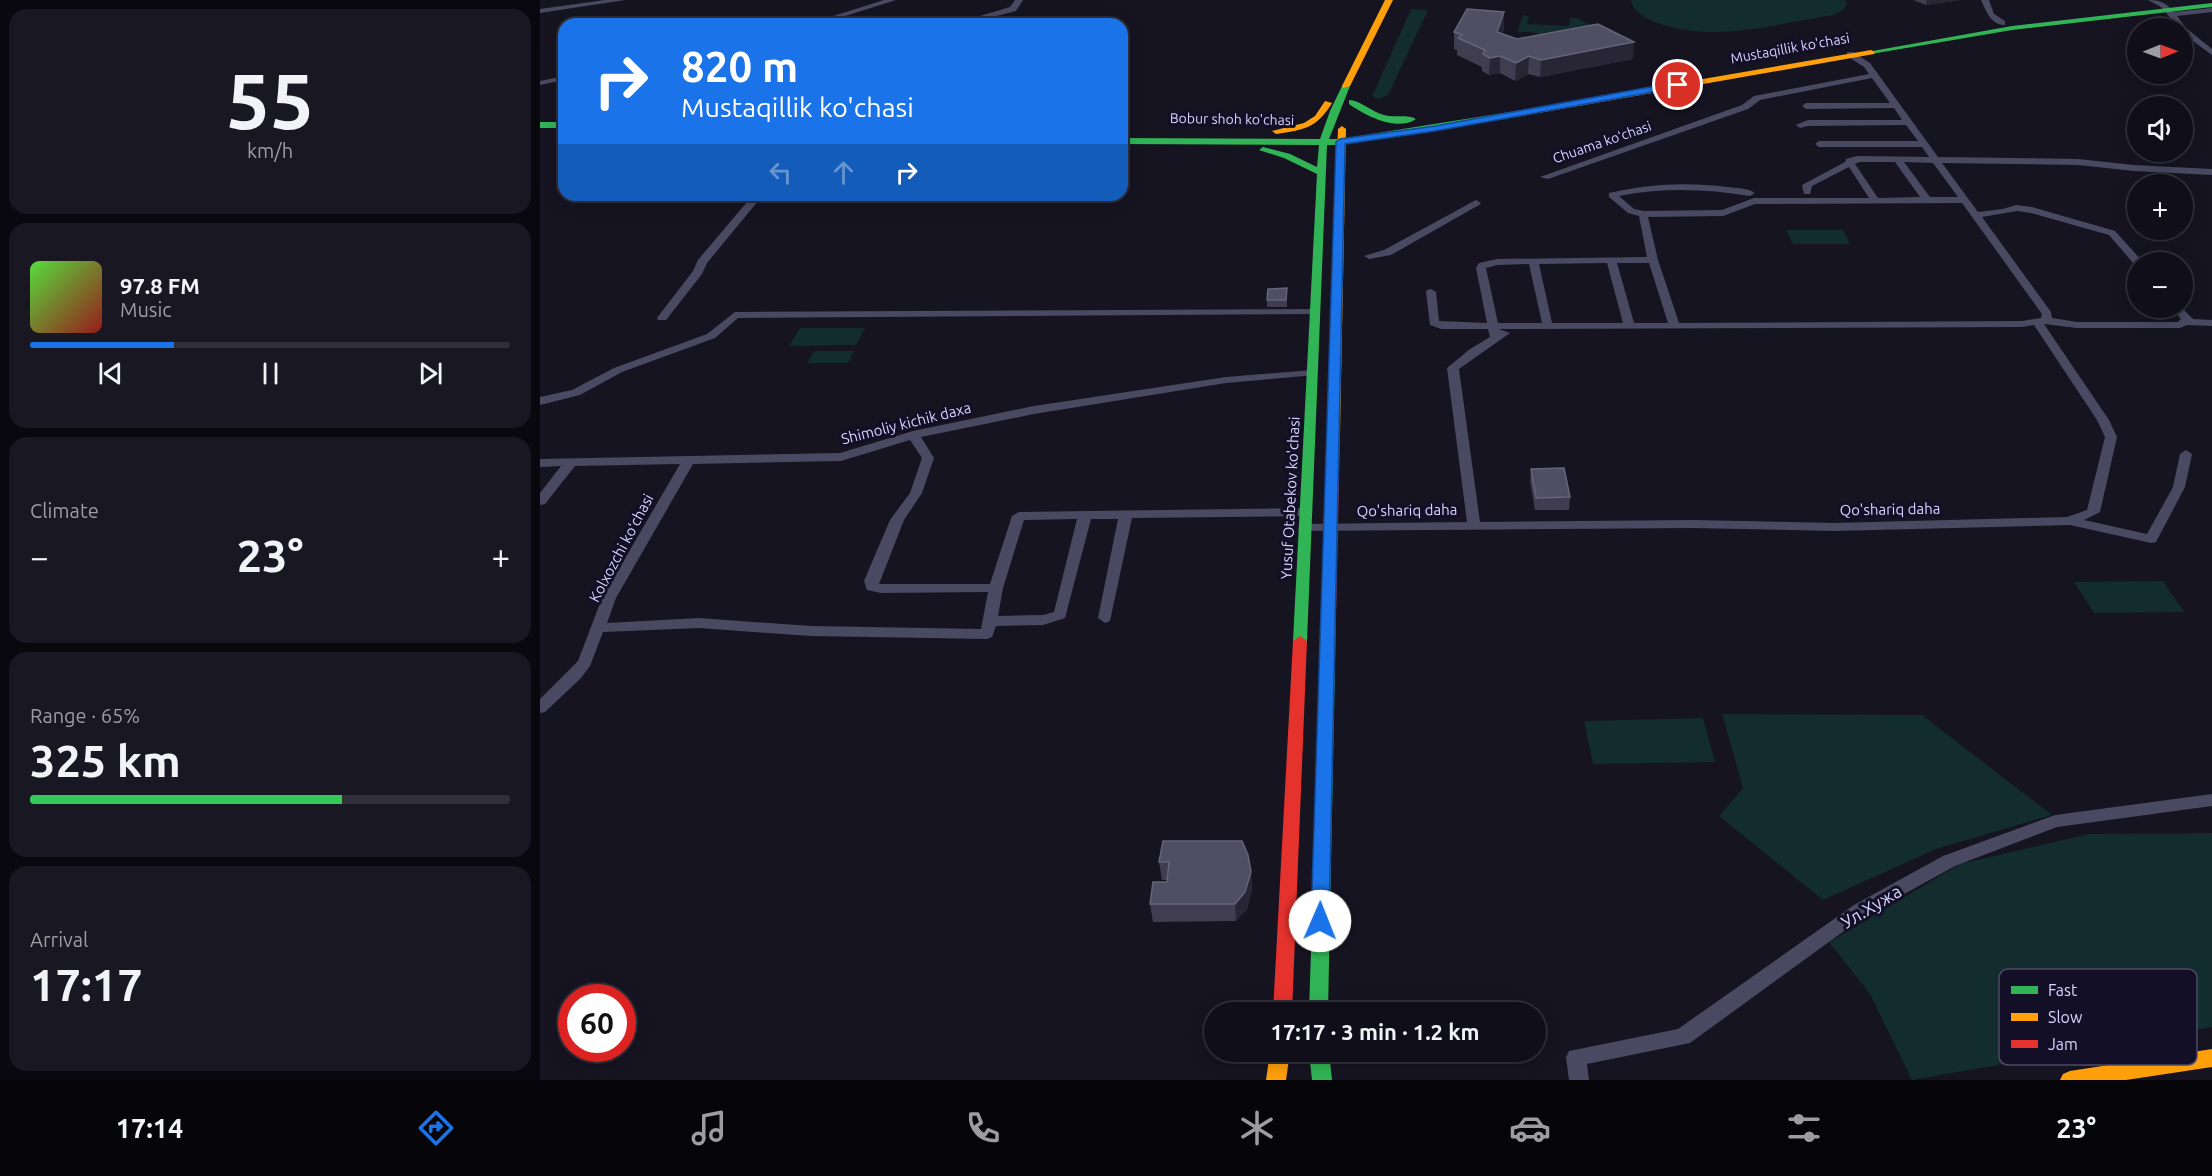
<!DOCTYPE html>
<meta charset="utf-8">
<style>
body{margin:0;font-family:Ubuntu,sans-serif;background:#191822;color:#f1f3f6;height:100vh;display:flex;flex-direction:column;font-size:22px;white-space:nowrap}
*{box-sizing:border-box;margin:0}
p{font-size:20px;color:#9c9ca2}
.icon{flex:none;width:33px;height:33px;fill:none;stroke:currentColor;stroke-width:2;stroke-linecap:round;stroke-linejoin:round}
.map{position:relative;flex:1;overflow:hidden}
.sheet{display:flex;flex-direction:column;gap:9px;padding:9px;background:#09080e;width:540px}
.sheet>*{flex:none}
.guide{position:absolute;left:18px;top:18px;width:570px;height:183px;border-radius:18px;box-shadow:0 3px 15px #0003,0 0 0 2px #302f38;background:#1a73e8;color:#fff;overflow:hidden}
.needle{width:39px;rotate:89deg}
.controls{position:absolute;left:1587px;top:18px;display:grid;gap:12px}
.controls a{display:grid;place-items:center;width:66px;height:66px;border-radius:50%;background:#100f19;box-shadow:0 3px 15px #0003,0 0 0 2px #302f38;font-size:30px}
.speed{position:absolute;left:18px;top:984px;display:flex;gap:12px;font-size:30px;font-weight:700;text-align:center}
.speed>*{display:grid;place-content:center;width:78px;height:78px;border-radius:50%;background:#100f19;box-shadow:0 3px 15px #0003,0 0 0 2px #302f38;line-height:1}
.speed .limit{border:9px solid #d22;background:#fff;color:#111}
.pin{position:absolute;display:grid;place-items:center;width:51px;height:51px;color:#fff;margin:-26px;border:3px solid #fff;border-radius:50%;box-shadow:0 2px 6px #0007}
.me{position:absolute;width:66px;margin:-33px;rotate:1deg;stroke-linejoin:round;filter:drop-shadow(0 0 4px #0008)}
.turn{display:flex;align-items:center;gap:21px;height:126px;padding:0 24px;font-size:27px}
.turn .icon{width:78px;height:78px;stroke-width:2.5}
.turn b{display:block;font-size:42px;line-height:51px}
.lanes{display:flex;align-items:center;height:57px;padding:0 24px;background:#0003;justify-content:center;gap:30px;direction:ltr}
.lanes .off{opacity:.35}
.big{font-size:45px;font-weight:700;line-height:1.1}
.sheet .card{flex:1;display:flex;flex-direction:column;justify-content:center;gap:9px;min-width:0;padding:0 21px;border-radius:18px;background:#191822}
.sheet .dial{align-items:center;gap:0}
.dial b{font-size:78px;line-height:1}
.song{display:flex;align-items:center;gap:18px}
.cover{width:72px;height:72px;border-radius:9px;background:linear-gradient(135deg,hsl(110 70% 55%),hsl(0 70% 35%))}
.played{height:6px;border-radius:3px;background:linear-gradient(90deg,#1a73e8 30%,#302f38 30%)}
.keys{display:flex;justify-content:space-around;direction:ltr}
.heat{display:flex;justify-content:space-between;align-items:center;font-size:33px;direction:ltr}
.charge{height:9px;border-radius:4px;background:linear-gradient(90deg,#34c759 65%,#302f38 0)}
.trip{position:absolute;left:664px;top:1002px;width:342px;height:60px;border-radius:30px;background:#100f19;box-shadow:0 3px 15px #0003,0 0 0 2px #302f38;font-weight:700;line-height:60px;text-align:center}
.dock{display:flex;height:96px;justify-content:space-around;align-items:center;background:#06060a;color:#9c9ca2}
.dock .icon{width:42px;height:42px}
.dock .active{color:#1a73e8}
.dock b{font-size:27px;color:#f1f3f6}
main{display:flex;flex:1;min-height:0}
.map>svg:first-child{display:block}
.green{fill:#132c2d}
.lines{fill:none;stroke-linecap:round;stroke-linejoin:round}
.street{fill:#4a4962;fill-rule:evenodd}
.fast{fill:#30b455;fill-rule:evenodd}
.slow{fill:#ff9f0a;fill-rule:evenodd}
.jam{fill:#e5322d;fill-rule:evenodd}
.wall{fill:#403d50}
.shaded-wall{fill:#282635}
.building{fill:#504e63;stroke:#66637b;stroke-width:1.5}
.route{fill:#1a73e8;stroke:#114b97;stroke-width:1.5}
.labels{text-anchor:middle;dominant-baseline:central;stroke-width:6;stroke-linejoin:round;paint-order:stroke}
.far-street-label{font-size:14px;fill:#d9d4ff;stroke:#130f26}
.street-label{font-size:15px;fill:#d9d4ff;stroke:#130f26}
.near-street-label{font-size:18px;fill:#d9d4ff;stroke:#130f26}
.key{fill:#130f26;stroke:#4e4a67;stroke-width:1.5}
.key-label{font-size:16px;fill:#d9d4ff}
</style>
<main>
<section class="sheet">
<div class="card dial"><b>55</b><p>km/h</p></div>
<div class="card">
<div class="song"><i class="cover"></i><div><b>97.8 FM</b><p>Music</p></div></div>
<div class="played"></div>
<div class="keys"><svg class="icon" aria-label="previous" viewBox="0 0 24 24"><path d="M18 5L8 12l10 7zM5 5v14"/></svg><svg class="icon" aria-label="pause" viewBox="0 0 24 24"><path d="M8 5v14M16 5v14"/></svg><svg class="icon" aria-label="next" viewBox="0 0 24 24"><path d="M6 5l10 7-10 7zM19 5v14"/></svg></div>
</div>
<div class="card"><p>Climate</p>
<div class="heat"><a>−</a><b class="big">23°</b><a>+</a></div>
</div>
<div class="card"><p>Range · 65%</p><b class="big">325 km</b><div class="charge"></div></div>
<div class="card"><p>Arrival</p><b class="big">17:17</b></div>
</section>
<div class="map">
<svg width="1672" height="1080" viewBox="0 0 1672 1080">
<rect width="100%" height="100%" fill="#161421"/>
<g class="green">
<path d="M1092 0H1305L1307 3 1304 9 1294 15C1259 20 1214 31 1179 32 1155 33 1102 27 1091 3Z"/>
<polygon points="871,9 888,10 848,95 839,99 832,97"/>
<polygon points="983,15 989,16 987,24 1029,26 1030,18 1037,18 1052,26 1007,36 991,32 977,32"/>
<polygon points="1246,230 1303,230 1310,244 1253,244"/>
<polygon points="260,328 325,328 316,345 249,346"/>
<polygon points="274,351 314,351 308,363 268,363"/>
<polygon points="1623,581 1644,612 1554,613 1534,582"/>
<polygon points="1182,714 1382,715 1512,815 1396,849 1283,900 1179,816 1203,788"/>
<polygon points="1163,718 1175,762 1053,764 1044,721"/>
<polygon points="1672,833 1672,1027 1372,1080 1330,994 1289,942 1420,864 1548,834"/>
</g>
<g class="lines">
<g class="street">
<polygon points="65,0 85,0 0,13 0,9"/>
<polygon points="344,0 356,0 280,24 268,24"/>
<polygon points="475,0 483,0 476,11 425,24 413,24 470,7"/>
<path d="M1441 0H1449L1454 14 1465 21V25C1451 25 1446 11 1441 0Z"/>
<path d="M1608 0C1621 0 1626 3 1634 12L1672 8V12L1637 16 1646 28 1672 49V55L1642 33V28H1639L1621 7Z"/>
<path d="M1307 52H1313L1330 63 1398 157 1538 159 1594 165 1672 169V175L1594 171 1538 165 1402 163 1438 212 1463 209 1476 205 1492 207 1575 231 1603 262 1594 264 1569 235 1491 213 1477 211 1442 217 1511 312 1512 318 1537 322H1638L1641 319 1632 308H1642L1653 319 1672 320V326L1647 325 1640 328H1537L1504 324 1569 420 1577 437 1560 512 1544 520 1607 534 1633 487 1640 454 1646 450 1652 454 1645 487 1616 542 1611 543 1530 525 1294 531 1153 528 760 531 758 528 765 524 927 522 907 368 930 349 950 337 948 329H901L890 325 886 292 887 290 891 289 896 292 899 321 947 323 936 268 939 263 957 259 1107 257 1099 216 1088 213 1069 197V193C1108 184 1147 182 1187 187 1196 188 1208 188 1215 193L1210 196C1166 189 1123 187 1079 196L1094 209 1104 211 1182 210 1214 198H1329L1309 167 1272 186 1270 194H1264L1262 185 1305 162 1306 159 1317 156 1389 157 1382 147H1279L1275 144 1279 141H1378L1366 125 1268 126 1260 128 1256 125 1268 120H1362L1354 108 1266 109 1262 106 1266 103H1350L1332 78 1220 100 1208 109 1008 179 1000 177 1202 105 1214 96 1329 74 1324 67 1307 56ZM1319 162H1355L1380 197 1338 198 1315 164ZM1364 162 1393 163 1418 197H1390ZM1422 203 1502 314 1501 318 1482 321 1139 323 1118 260 1108 217 1183 216 1215 204ZM1067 263 1083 323H1012L999 264ZM1077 263H1109L1128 323H1094ZM989 264 1002 323H958L946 268 957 265ZM1494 325 1557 420 1565 437 1547 510 1527 517 1294 523 1153 520 940 522 919 369 970 333 959 329 1482 327Z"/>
<polygon points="24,76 24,80 0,85 0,81"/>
<polygon points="213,195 223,195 167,263 162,274 126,320 118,320 117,318 153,271 158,260"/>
<polygon points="387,195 397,195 389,202 384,199"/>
<polygon points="936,200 941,203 939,205 851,255 829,259 824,256 844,250"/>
<polygon points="775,309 779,310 779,314 198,318 175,338 82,372 40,395 0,405 0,397 32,390 74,368 167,334 195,312"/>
<path d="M772 370 776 371V375L686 383 494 414 381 437 394 458 382 493 364 520 339 584H450L472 516 479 512 766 508 773 512 766 516 592 518 570 621 565 623 558 618 578 519H551L525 618 503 625 456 626 452 637 447 639 271 636 159 628 63 632 50 666 41 678 5 712 0 713V699L38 661 62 598 140 464 35 466 5 504 0 505V493L21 466 0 467V459L300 453 373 431 494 406 686 377ZM370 440 382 458 370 493 350 520 324 581 327 590 341 593 448 592 441 629 271 626 159 618 67 623 76 598 153 464 301 461ZM537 519 514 612 503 615 458 616 463 588 484 520Z"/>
<polygon points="1672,794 1672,806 1517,827 1415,866 1326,915 1150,1043 1047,1064 1049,1080 1029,1080 1026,1057 1029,1051 1138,1029 1314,905 1403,856 1515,815"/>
</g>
<g class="fast">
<polygon points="1672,3 1672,7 1472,30 1331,54 1327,52 1472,26"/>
<polygon points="803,84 810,86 789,139 800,139 976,111 980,114 976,117 800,145 787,145 767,641 760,646 753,641 777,174 744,158 719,150 723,147 750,154 777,167 779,145 582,144 582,138 780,139 790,111"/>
<path d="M809 100C820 100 832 112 844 115 854 118 868 114 876 119 857 132 826 116 809 104Z"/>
<rect x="0" y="122" width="24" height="6"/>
<polygon points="789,610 796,615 788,1012 769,1012 782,615"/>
<polygon points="769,1052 789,1052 792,1080 772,1080"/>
</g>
<g class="slow">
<polygon points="845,0 853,0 810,86 803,88 802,86"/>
<polygon points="1331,50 1335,52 1334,54 976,117 972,114 976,111"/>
<path d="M785 101 792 103C777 128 764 130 736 134L732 131 764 123 775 116Z"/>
<polygon points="802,126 806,129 800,433 794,437 788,433 798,129"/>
<polygon points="1672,1049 1672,1067 1586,1080 1520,1080 1523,1074 1530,1071"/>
<polygon points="730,1052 750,1052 746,1080 726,1080"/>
</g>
<g class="jam">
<polygon points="794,429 800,433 796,615 789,620 782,615 788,433"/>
<polygon points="760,636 767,641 752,1012 733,1012 753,641"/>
</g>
</g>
<g class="wall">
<polygon points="1373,0 1421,0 1386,5"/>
<polygon points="964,28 962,34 977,39 1093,59 1000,77 988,74 975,81 960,73 949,75 942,71 942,67 917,55 917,50 914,49 914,32"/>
<polygon points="747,296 747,307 727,307 727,300"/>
<polygon points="991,469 1030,497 1029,510 995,510 990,481"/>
<polygon points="623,841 711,872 712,890 707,909 696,921 613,922 610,904 627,882 627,880 622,880 619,862"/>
</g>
<g class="shaded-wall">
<polygon points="1387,0 1421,0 1386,5"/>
<polygon points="964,12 964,28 956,49 957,32"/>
<polygon points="1094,42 1093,59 1000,77 1001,60"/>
<polygon points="960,56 960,73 949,75 950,58"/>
<polygon points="989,56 988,74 975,81 976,63"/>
<polygon points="711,872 712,890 707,909 696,921 695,904"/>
</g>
<g class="building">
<polygon points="927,9 964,12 957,32 977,39 1058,24 1094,42 1001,60 989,56 976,63 960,56 950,58 943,54 945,50 918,38 922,35 914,32"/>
<polygon points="747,288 746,300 727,300 728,289"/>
<polygon points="1024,468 1030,497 996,498 991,469"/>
<polygon points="623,841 702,841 708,855 711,872 705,892 695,904 610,904 613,882 627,882 629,862 619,862"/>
</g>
<polygon class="route" points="1138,82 1142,85 1141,87 895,131 805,144 789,921 786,926 780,928 774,926 771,921 796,142 800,139 895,126"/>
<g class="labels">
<g class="far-street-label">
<text transform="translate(1250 48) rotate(-10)">Mustaqillik ko'chasi</text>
<text transform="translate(692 119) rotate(1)">Bobur shoh ko'chasi</text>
<text transform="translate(1062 142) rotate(-19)">Chuama koʻchasi</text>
</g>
<g class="street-label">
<text transform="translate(366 423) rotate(-14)">Shimoliy kichik daxa</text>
<text transform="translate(750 498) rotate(-87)">Yusuf Otabekov ko'chasi</text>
<text transform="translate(1350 509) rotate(-1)">Qo'shariq daha</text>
<text transform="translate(867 510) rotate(-1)">Qo'shariq daha</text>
<text transform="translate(81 548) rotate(-62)">Kolxozchi koʻchasi</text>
</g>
<g class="near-street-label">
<text transform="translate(1331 906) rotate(-31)">Ул.Хужа</text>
</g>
</g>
<rect x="1459" y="969" width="198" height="96" rx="9" class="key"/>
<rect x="1471" y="986" width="27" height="8" fill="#30b455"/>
<rect x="1471" y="1013" width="27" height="8" fill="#ff9f0a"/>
<rect x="1471" y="1040" width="27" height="8" fill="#e5322d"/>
<g class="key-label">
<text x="1508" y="996">Fast</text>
<text x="1508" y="1023">Slow</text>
<text x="1508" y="1050">Jam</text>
</g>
</svg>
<div class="controls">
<a><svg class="needle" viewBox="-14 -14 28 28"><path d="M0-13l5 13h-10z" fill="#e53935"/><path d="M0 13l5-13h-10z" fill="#9c9ca2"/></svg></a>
<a><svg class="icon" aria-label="sound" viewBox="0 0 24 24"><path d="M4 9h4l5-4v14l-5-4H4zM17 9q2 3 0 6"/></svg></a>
<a>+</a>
<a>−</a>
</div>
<div class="speed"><div class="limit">60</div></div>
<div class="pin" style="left:1138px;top:85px;background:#d93025"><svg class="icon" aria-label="arrive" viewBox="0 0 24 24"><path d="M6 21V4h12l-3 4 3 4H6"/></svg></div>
<svg class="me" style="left:780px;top:921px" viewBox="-20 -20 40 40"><circle r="19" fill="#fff"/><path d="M0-13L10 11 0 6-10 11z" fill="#1a73e8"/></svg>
<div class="trip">17:17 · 3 min · 1.2 km</div>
<div class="guide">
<div class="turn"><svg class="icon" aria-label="right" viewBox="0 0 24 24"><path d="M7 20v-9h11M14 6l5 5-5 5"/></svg><div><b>820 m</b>Mustaqillik ko'chasi</div></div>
<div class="lanes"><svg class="icon off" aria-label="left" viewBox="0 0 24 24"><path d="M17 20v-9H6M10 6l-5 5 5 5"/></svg><svg class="icon off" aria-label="ahead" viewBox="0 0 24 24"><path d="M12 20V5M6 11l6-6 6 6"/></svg><svg class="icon" aria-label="right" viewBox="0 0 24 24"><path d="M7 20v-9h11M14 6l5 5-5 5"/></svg></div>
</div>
</div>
</main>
<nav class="dock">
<b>17:14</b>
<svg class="icon active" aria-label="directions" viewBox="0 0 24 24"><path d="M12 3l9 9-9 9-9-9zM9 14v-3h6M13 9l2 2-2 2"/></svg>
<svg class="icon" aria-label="music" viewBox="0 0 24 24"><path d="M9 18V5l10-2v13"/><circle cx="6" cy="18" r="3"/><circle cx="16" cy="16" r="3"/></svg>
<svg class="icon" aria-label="phone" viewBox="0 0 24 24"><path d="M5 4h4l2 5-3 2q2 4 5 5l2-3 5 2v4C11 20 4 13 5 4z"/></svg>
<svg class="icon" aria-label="climate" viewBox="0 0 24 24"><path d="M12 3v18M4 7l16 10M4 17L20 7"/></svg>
<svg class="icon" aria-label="car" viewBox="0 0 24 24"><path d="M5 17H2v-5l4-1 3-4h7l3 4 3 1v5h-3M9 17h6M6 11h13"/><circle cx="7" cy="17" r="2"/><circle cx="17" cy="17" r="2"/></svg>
<svg class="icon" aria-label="filters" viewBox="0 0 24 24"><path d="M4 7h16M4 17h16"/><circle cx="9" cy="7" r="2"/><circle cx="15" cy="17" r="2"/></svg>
<b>23°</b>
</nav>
